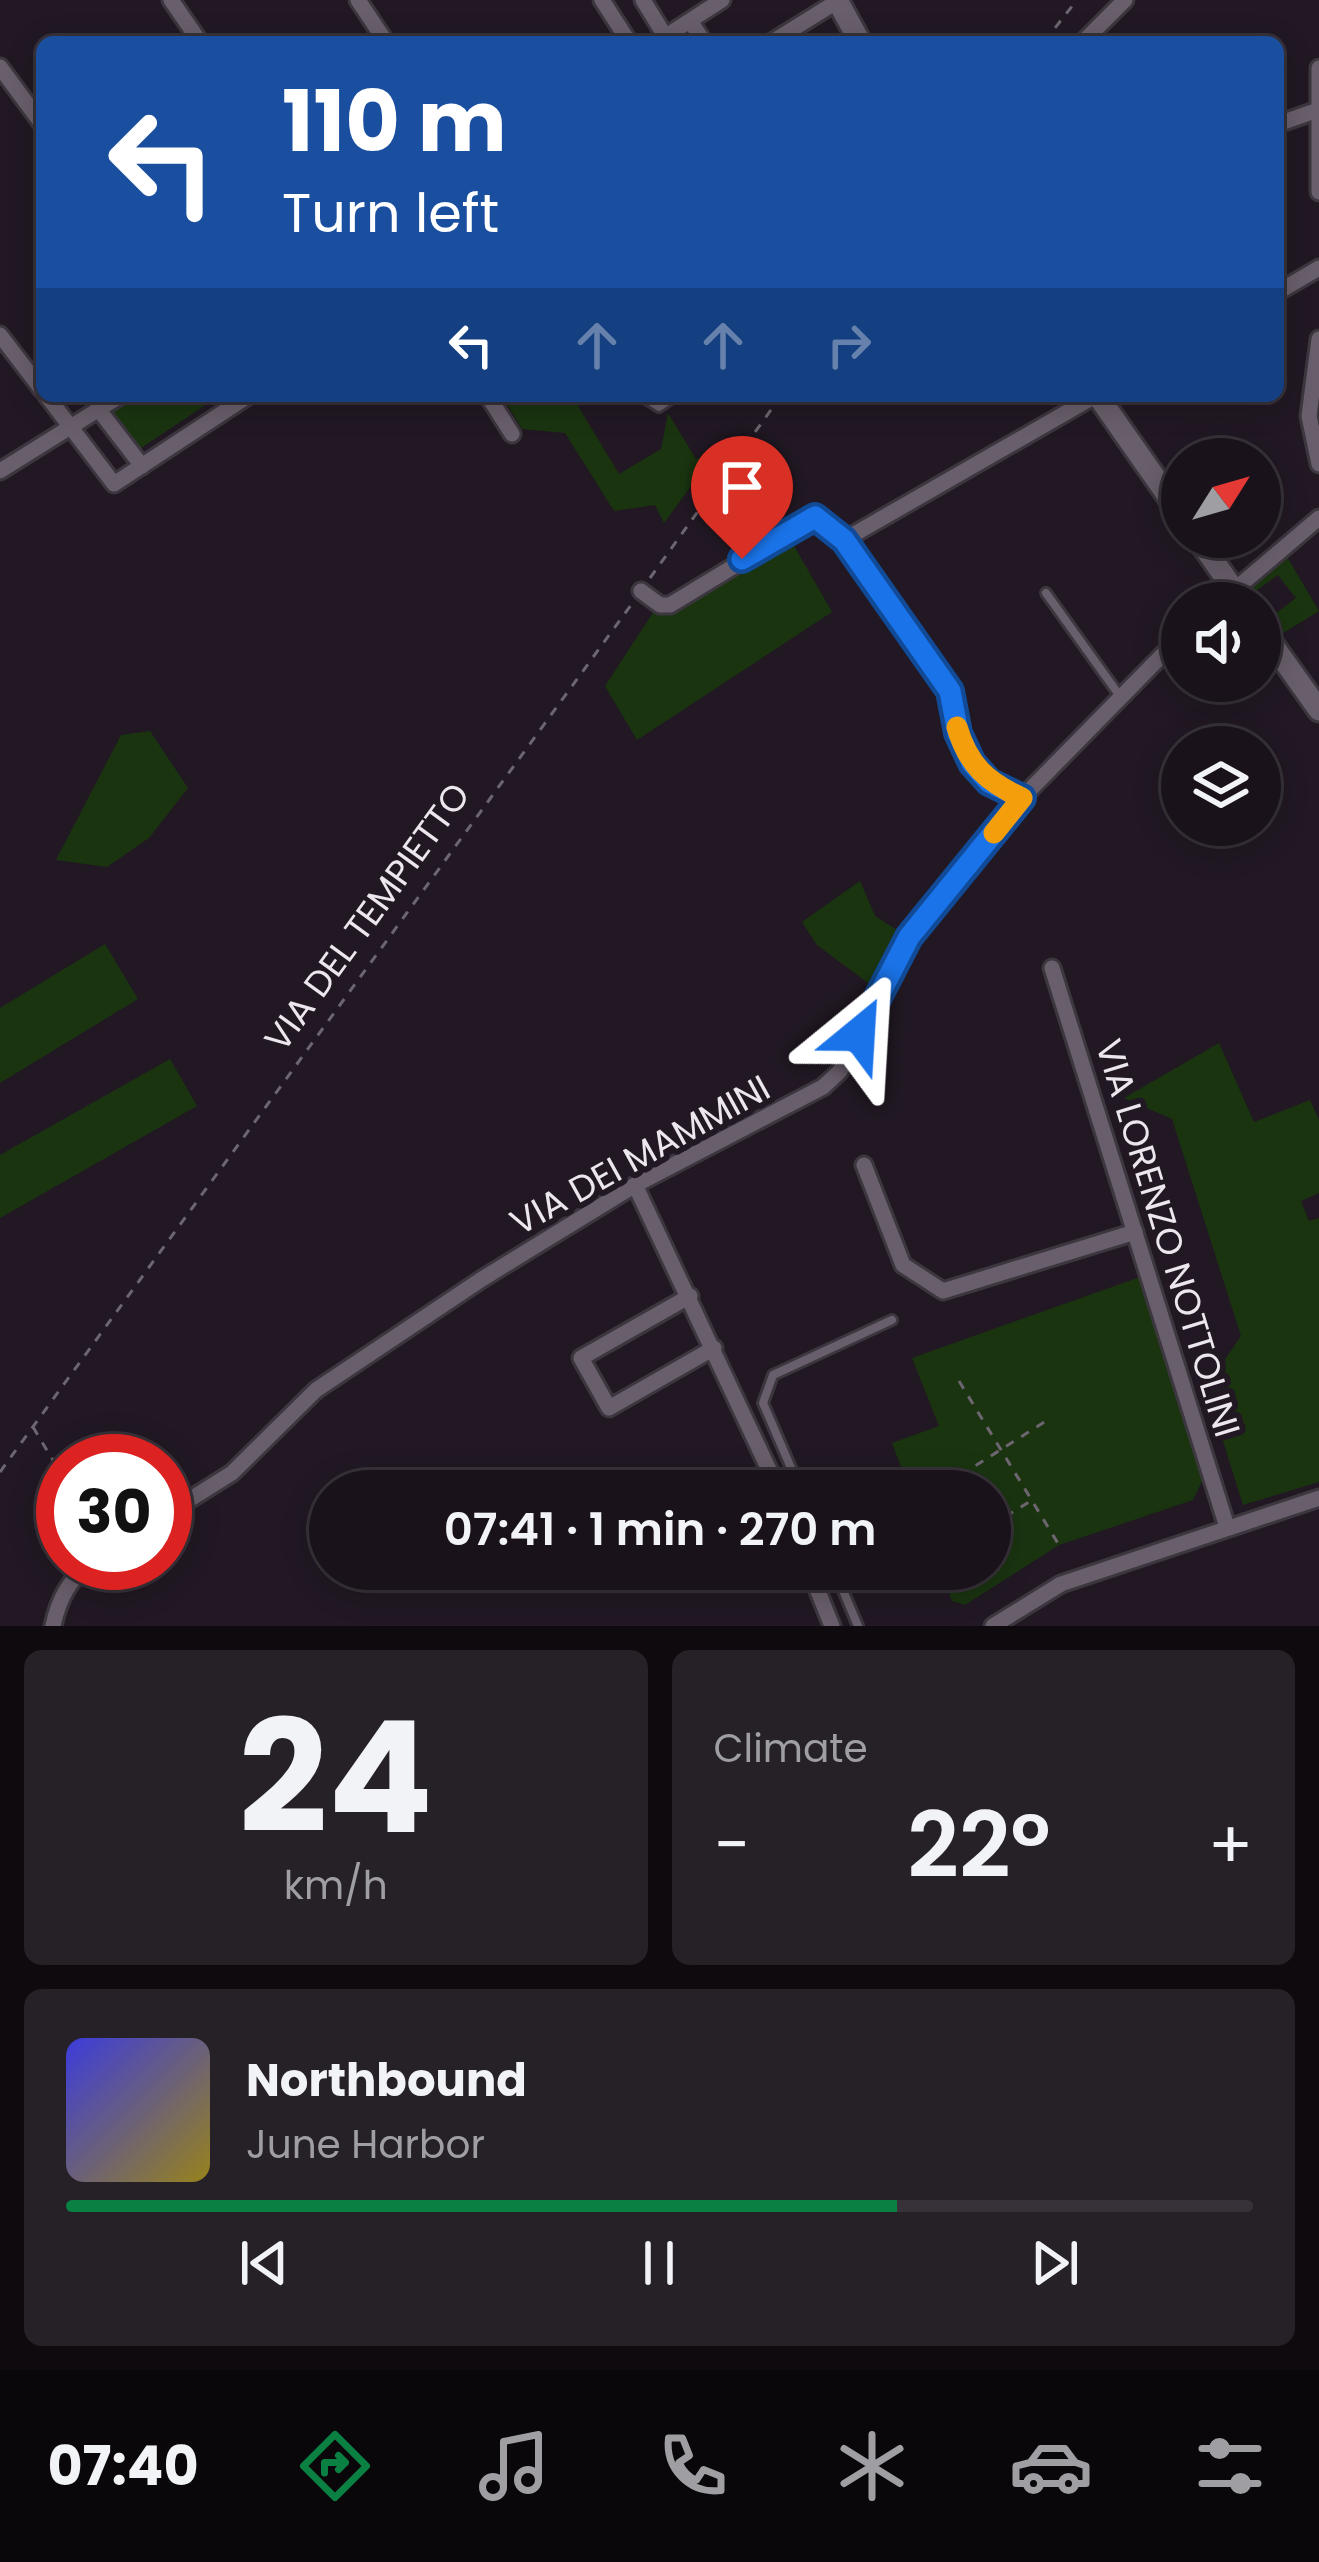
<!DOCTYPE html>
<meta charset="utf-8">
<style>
body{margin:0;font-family:Poppins,sans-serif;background:#262027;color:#f1f3f6;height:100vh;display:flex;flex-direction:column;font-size:45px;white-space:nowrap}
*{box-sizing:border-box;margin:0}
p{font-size:39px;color:#9f9ea2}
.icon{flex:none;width:66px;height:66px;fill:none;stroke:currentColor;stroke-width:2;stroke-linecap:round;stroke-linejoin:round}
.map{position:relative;height:1626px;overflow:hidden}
.side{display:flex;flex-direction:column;gap:24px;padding:24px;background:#0e0a0e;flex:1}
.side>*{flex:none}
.guide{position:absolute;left:36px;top:36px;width:1248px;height:366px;border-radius:18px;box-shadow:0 6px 30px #0003,0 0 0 3px #373239;background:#1a4fa0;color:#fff;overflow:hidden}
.needle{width:78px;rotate:53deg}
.fabs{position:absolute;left:1161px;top:438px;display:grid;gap:24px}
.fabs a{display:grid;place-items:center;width:120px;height:120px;border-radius:50%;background:#19121a;box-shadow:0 6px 30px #0003,0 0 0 3px #373239;font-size:60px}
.speed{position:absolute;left:36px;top:1434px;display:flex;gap:24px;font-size:60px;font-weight:700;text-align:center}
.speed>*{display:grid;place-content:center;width:156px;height:156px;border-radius:50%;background:#19121a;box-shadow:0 6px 30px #0003,0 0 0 3px #373239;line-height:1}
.speed .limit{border:18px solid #d22;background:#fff;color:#111}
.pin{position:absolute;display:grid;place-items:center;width:102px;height:102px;color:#fff;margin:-123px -51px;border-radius:50% 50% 50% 0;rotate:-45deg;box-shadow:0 0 12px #0007}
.pin .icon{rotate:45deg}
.me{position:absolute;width:132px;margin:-66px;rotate:27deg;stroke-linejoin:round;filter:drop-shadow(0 0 9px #0008)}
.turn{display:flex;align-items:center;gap:42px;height:252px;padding:0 48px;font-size:54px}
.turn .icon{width:156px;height:156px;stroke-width:2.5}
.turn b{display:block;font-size:84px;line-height:102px}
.lanes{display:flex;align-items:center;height:114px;padding:0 48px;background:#0003;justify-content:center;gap:60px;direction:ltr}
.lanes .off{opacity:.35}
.big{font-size:90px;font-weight:600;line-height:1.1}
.side .widget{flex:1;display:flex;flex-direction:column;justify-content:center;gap:18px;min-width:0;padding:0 42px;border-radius:18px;background:#262027}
.side .dial{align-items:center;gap:0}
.dial b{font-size:156px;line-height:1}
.song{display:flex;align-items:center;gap:36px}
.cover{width:144px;height:144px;border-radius:18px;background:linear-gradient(135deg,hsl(240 70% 55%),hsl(50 70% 35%))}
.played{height:12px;border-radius:6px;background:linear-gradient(90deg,#0b8043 70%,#373239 70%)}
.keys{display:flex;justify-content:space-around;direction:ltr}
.heat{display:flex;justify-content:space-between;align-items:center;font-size:66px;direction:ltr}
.side .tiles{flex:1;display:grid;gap:24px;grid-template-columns:1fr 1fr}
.widget:last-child{grid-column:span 2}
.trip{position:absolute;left:309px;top:1470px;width:702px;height:120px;border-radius:60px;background:#19121a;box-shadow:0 6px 30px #0003,0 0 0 3px #373239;font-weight:600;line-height:120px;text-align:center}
.menu{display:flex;height:192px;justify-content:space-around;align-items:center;background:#0a070a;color:#9f9ea2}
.menu .icon{width:84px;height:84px}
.menu .current{color:#0b8043}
.menu b{font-size:54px;color:#f1f3f6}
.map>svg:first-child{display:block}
.green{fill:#1a3410}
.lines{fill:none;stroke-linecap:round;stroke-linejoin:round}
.service-casing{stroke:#3c363e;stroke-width:14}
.minor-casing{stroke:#3c363e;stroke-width:21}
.tertiary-casing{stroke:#3c363e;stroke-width:27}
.path{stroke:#6d656f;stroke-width:3;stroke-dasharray:9 9;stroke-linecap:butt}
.service{stroke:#695f6c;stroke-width:8}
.minor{stroke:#695f6c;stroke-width:15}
.tertiary{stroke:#695f6c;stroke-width:21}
.route-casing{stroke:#114b97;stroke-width:30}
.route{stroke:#1a73e8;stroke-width:21}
.slow{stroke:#f59e0b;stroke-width:21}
.labels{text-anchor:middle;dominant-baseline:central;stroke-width:12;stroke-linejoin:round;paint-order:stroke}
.street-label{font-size:36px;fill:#ece6ee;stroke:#211823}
</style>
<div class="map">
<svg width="1319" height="1626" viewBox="0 0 1319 1626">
<rect width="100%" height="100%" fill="#211823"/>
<g class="green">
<polygon points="135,396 219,396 141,448 112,411"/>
<polygon points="502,396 593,396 578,406 619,474 661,449 668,413 696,459 720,447 664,523 655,505 614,511 565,433 522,429"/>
<polygon points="789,537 832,612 637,740 605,686 656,608"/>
<polygon points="1286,555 1319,611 1280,635 1267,620 1296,598 1278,575 1253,593 1246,587"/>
<polygon points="150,731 188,788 149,838 107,867 56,860 121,735"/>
<polygon points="860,881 875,916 905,935 876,989 817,945 802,922"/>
<polygon points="105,944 138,999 0,1083 0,1008"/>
<polygon points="1219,1043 1254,1122 1310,1100 1319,1120 1319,1193 1301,1201 1309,1221 1319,1218 1319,1482 1243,1505 1206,1387 1241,1336 1172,1119 1124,1098"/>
<polygon points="170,1059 197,1106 0,1218 0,1155"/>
<polygon points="1140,1277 1204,1477 1193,1500 1059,1545 965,1605 952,1601 940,1569 990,1569 990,1491 910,1491 892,1443 939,1426 912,1358"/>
</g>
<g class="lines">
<defs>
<g id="service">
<polyline points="642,396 659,407 675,396"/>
<polyline points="1046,593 1122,699"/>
<polyline points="801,1491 763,1403 773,1375 892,1320"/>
<polyline points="834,1569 858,1626"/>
</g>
<g id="minor">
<polyline points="171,0 200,42"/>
<polyline points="358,0 386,42"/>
<polyline points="602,0 629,42"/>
<polyline points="643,0 665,36"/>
<polyline points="690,21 704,42"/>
<polyline points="657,42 722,0"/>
<polyline points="772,42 838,1"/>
<polyline points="1083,42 1125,0"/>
<polyline points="0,67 42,124"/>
<polyline points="1319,68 1319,192"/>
<polyline points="1278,124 1315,111"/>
<polyline points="1278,292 1319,268"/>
<polyline points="0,335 42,390"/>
<polyline points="1319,339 1309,416 1319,464"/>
<polyline points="47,396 114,484 248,396"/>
<polyline points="488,396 512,434"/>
<polyline points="99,410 142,466"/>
<polyline points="0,471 120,396"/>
<polyline points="844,540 1095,396"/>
<path d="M641 591 660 605H670L815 517C853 547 925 644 948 688 954 698 954 713 956 725 964 764 989 782 1022 798"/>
<polyline points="1219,603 1319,518"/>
<polyline points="1052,968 1227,1527"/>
<polyline points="864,1165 903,1265 943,1291 1135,1232"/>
<polyline points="635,1185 779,1491"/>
<polyline points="690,1296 581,1358 609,1408 714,1348"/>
<polyline points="165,1515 232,1473 316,1390 482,1279 635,1185 823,1087 840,1071 909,937 1017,803 1182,635"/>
<polyline points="809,1569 832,1626"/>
<path d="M53 1626C58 1601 70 1578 91 1563"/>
<polyline points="993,1626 1061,1584 1319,1498"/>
</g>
<g id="tertiary">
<polyline points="837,0 860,42"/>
<polyline points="1098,396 1182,516"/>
<polyline points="1197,537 1243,603"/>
<polyline points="1260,627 1319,710"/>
</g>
</defs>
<use href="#service" class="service-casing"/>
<use href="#minor" class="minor-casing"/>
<use href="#tertiary" class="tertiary-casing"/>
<g class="path">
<polyline points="1044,42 1077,0"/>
<polyline points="650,578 781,396"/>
<polyline points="959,1381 1059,1545"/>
<polyline points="33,1427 63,1477"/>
<polyline points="0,1472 631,605"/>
<polyline points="951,1491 964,1473 1049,1419"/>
<polyline points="990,1526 1029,1502"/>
</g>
<use href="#service" class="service"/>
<use href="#minor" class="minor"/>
<use href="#tertiary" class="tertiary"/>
</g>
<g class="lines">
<defs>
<polyline id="route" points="742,559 815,517 844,540 950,691 958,733 972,763 989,782 1022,798 909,937 859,1034"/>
</defs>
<use href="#route" class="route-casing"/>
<use href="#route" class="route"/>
<path class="slow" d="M957 727C968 765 987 782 1022 798L994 833"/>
</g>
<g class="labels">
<g class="street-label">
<text transform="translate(367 917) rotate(-54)">VIA DEL TEMPIETTO</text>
<text transform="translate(640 1155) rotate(-29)">VIA DEI MAMMINI</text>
<text transform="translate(1168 1238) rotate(73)">VIA LORENZO NOTTOLINI</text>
</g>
</g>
</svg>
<div class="fabs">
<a><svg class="needle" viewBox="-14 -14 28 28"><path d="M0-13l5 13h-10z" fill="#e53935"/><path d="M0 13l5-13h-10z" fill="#9f9ea2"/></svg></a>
<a><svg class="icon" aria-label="sound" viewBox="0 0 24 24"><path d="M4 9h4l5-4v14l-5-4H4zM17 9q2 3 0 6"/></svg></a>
<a><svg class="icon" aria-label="layers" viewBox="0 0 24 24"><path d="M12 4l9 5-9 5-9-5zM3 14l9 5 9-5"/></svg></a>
</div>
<div class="speed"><div class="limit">30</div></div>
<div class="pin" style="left:742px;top:559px;background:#d93025"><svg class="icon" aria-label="arrive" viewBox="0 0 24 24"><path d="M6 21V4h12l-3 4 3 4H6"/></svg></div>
<svg class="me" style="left:859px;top:1034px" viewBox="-20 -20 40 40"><path d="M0-17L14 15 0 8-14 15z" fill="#1a73e8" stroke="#fff" stroke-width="4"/></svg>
<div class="trip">07:41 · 1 min · 270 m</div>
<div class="guide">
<div class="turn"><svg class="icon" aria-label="left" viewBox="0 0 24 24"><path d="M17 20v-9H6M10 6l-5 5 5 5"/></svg><div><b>110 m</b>Turn left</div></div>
<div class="lanes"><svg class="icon" aria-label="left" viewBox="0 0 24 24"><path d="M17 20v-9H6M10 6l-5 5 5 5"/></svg><svg class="icon off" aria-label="ahead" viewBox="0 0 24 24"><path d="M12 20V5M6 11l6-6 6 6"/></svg><svg class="icon off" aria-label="ahead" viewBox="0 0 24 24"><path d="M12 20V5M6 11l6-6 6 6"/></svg><svg class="icon off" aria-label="right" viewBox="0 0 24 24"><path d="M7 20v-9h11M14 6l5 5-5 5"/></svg></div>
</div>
</div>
<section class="side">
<div class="tiles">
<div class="widget dial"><b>24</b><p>km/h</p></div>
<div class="widget"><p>Climate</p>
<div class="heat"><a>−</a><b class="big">22°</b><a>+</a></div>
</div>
<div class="widget">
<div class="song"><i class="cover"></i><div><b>Northbound</b><p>June Harbor</p></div></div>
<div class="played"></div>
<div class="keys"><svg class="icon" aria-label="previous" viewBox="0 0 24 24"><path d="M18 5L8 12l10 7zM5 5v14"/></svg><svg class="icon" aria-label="pause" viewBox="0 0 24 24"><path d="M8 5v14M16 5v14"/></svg><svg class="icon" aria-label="next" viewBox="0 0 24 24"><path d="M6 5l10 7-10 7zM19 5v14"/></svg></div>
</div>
</div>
</section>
<nav class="menu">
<b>07:40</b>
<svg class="icon current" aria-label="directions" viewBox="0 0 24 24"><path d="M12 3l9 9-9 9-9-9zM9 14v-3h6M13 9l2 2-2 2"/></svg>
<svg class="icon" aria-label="music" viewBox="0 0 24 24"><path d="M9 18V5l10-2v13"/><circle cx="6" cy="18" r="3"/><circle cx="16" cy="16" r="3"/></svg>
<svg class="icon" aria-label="phone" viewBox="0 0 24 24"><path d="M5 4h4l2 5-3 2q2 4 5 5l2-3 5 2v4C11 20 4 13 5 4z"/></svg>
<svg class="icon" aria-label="climate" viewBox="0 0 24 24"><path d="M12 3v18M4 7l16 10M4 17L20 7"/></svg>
<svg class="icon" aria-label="car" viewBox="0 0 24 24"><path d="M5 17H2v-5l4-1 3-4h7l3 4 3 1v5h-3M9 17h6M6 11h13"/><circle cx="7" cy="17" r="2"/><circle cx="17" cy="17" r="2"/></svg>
<svg class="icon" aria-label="filters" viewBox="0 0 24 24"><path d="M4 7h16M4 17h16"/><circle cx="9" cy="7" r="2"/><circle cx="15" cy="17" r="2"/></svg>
</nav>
